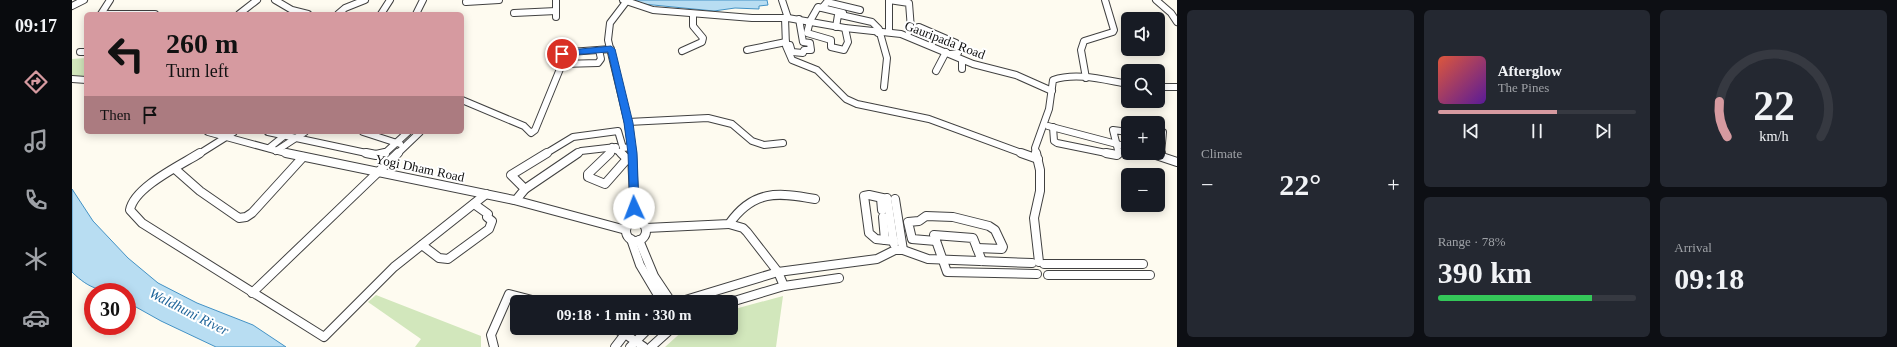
<!DOCTYPE html>
<meta charset="utf-8">
<style>
body{margin:0;font-family:"Times New Roman",serif;background:#242831;color:#f1f3f6;height:100vh;display:flex;flex-direction:column;font-size:15px;white-space:nowrap}
*{box-sizing:border-box;margin:0}
p{font-size:13px;color:#9ea1a6}
.icon{flex:none;width:22px;height:22px;fill:none;stroke:currentColor;stroke-width:2;stroke-linecap:round;stroke-linejoin:round}
.map{position:relative;flex:1;overflow:hidden}
.details{display:flex;flex-direction:column;gap:10px;padding:10px;background:#0d0f14;width:720px}
.details>*{flex:none}
.guide{position:absolute;left:12px;top:12px;width:380px;height:122px;border-radius:6px;box-shadow:0 2px 10px #0003;background:#d69aa0;color:#111;overflow:hidden}
.tools{position:absolute;left:1049px;top:12px;display:grid;gap:8px}
.tools a{display:grid;place-items:center;width:44px;height:44px;border-radius:6px;background:#171b24;box-shadow:0 2px 10px #0003;font-size:20px}
.speed{position:absolute;left:12px;top:283px;display:flex;gap:8px;font-size:20px;font-weight:700;text-align:center}
.speed>*{display:grid;place-content:center;width:52px;height:52px;border-radius:50%;background:#171b24;box-shadow:0 2px 10px #0003;line-height:1}
.speed .limit{border:6px solid #d22;background:#fff;color:#111}
.pin{position:absolute;display:grid;place-items:center;width:34px;height:34px;color:#fff;margin:-17px;border:2px solid #fff;border-radius:50%;box-shadow:0 1px 4px #0007}
.me{position:absolute;width:44px;margin:-22px;rotate:358deg;stroke-linejoin:round;filter:drop-shadow(0 0 3px #0008)}
.turn{display:flex;align-items:center;gap:14px;height:84px;padding:0 16px;font-size:18px}
.turn .icon{width:52px;height:52px;stroke-width:2.5}
.turn b{display:block;font-size:28px;line-height:34px}
.then{display:flex;align-items:center;height:38px;padding:0 16px;background:#0003;gap:8px;font-size:15px}
.big{font-size:30px;font-weight:800;line-height:1.1}
.details .card{flex:1;display:flex;flex-direction:column;justify-content:center;gap:6px;min-width:0;padding:0 14px;border-radius:6px;background:#242831}
.details .dial{align-items:center;gap:0}
.dial svg{height:104px;overflow:visible;fill:none;stroke:#363941;stroke-width:7;stroke-linecap:round;text-anchor:middle}
.dial text{fill:#f1f3f6;stroke:none}
.song{display:flex;align-items:center;gap:12px}
.cover{width:48px;height:48px;border-radius:6px;background:linear-gradient(135deg,hsl(10 70% 55%),hsl(270 70% 35%))}
.played{height:4px;border-radius:2px;background:linear-gradient(90deg,#d69aa0 60%,#363941 60%)}
.keys{display:flex;justify-content:space-around;direction:ltr}
.heat{display:flex;justify-content:space-between;align-items:center;font-size:22px;direction:ltr}
.charge{height:6px;border-radius:3px;background:linear-gradient(90deg,#34c759 78%,#363941 0)}
.details .tiles{flex:1;display:grid;gap:10px;grid-template-columns:repeat(3,1fr)}
.card:first-child{grid-row:span 2}
.trip{position:absolute;left:438px;top:295px;width:228px;height:40px;border-radius:6px;background:#171b24;box-shadow:0 2px 10px #0003;font-weight:800;line-height:40px;text-align:center}
main{display:flex;flex:1;min-height:0}
.dock{display:flex;flex-direction:column;width:72px;justify-content:space-around;align-items:center;background:#090b0e;color:#9ea1a6}
.dock .icon{width:28px;height:28px}
.dock .active{color:#d69aa0}
.dock b{font-size:18px;color:#f1f3f6}
.map>svg:first-child{display:block}
.green{fill:#d2e7bc}
.water{fill:#b8ddf2;stroke:#4392c5}
.lines{fill:none;stroke-linecap:round;stroke-linejoin:round}
.minor-far1-casing{stroke:#414141;stroke-width:8}
.minor-casing{stroke:#414141;stroke-width:10}
.minor-far1{stroke:#fff;stroke-width:6}
.minor{stroke:#fff;stroke-width:8}
.route{fill:#1a73e8;stroke:#114b97}
.labels{text-anchor:middle;dominant-baseline:central;stroke-width:4;stroke-linejoin:round;paint-order:stroke}
.street-label{font-size:13px;fill:#0e0e0e;stroke:#fff}
.water-label{font-size:14px;font-style:italic;fill:#1f6499;stroke:#fff}
</style>
<main>
<nav class="dock">
<b>09:17</b>
<svg class="icon active" aria-label="directions" viewBox="0 0 24 24"><path d="M12 3l9 9-9 9-9-9zM9 14v-3h6M13 9l2 2-2 2"/></svg>
<svg class="icon" aria-label="music" viewBox="0 0 24 24"><path d="M9 18V5l10-2v13"/><circle cx="6" cy="18" r="3"/><circle cx="16" cy="16" r="3"/></svg>
<svg class="icon" aria-label="phone" viewBox="0 0 24 24"><path d="M5 4h4l2 5-3 2q2 4 5 5l2-3 5 2v4C11 20 4 13 5 4z"/></svg>
<svg class="icon" aria-label="climate" viewBox="0 0 24 24"><path d="M12 3v18M4 7l16 10M4 17L20 7"/></svg>
<svg class="icon" aria-label="car" viewBox="0 0 24 24"><path d="M5 17H2v-5l4-1 3-4h7l3 4 3 1v5h-3M9 17h6M6 11h13"/><circle cx="7" cy="17" r="2"/><circle cx="17" cy="17" r="2"/></svg>
</nav>
<div class="map">
<svg width="1105" height="347" viewBox="0 0 1105 347">
<rect width="100%" height="100%" fill="#fefbf0"/>
<g class="green">
<polygon points="14,58 14,77 0,78 0,59"/>
<polygon points="304,295 409,336 409,347 343,347 349,339 296,302"/>
<polygon points="711,296 704,347 593,347 614,328 659,328 659,310"/>
</g>
<g class="water">
<polygon points="562,0 695,0 696,5 687,6 687,9 663,8 642,11 571,4"/>
<path d="M0 189 21 221 56 258 86 283 125 303 181 325 214 347H144L89 321 55 302V292C31 292 18 290 0 272Z"/>
</g>
<g class="lines">
<defs>
<g id="minor-far1">
<polyline points="203,0 220,10 236,14"/>
<polyline points="484,0 484,17"/>
<polyline points="551,0 581,10 680,18 716,18 773,28 829,34 901,64 944,75 980,91"/>
<polyline points="710,0 716,18"/>
<polyline points="817,0 837,3 839,29 837,32"/>
<polyline points="817,0 817,32"/>
<polyline points="1084,0 1099,13 1105,22"/>
<polyline points="394,2 427,0"/>
<polyline points="554,2 538,23 536,40 556,123 560,154"/>
<polyline points="0,6 12,0"/>
<polyline points="750,8 771,13"/>
<polyline points="442,13 484,11"/>
<polyline points="29,14 38,0"/>
<polyline points="35,14 83,14"/>
<polyline points="167,14 185,0"/>
<polyline points="266,14 273,8 293,0"/>
<polyline points="309,14 318,0"/>
<polyline points="344,14 351,0"/>
<polyline points="713,18 714,46 720,60 745,70 774,99 785,104 857,119 952,154"/>
<polyline points="764,27 766,15 769,15 800,22 807,29 806,33"/>
<polyline points="773,28 776,42 772,50 759,47 759,40 735,33 738,21 746,7 750,8 755,2 788,10"/>
<polyline points="839,29 847,27 884,43 887,47 886,53 879,54"/>
<polyline points="808,33 815,58 812,87"/>
<polyline points="718,45 720,52 731,53 732,50 739,50 738,43 731,42 727,19"/>
<polyline points="675,50 714,42"/>
<polyline points="610,51 630,42 631,38 621,26 621,14"/>
<polyline points="8,52 14,52"/>
<polyline points="890,60 890,69"/>
<polyline points="490,64 526,63 529,59 527,50"/>
<polyline points="864,71 874,52"/>
<polyline points="1055,71 1056,74"/>
<polyline points="1014,78 1009,50 1012,41 1041,32 1042,30 1033,0"/>
<polyline points="0,79 14,80"/>
<polyline points="1086,87 1105,87"/>
<polyline points="390,100 452,126 459,133 463,130 490,64 488,57 498,52 539,49"/>
<polyline points="556,122 636,118 660,124 680,141 692,145 711,143"/>
<polyline points="976,126 1056,147"/>
<polyline points="981,127 982,141 985,143 1039,154"/>
<polyline points="1086,130 1091,132 1089,154"/>
<polyline points="136,132 217,154"/>
<polyline points="196,132 299,154"/>
<polyline points="291,132 328,144"/>
<polyline points="540,147 542,149"/>
<polyline points="197,148 212,136"/>
<polyline points="542,149 551,154"/>
<polyline points="204,151 233,132"/>
<polyline points="1078,153 1081,154"/>
<polyline points="127,154 162,132"/>
<polyline points="312,154 336,132"/>
<polyline points="325,154 348,132"/>
<polyline points="473,154 501,137 546,131 551,148 560,147"/>
<polyline points="505,154 509,151 544,147"/>
<polyline points="537,154 542,149"/>
<path d="M964 154 963 148 977 109 981 80C1005 72 1032 80 1056 84"/>
<polyline points="1047,154 1041,130 1056,132"/>
</g>
<g id="minor">
<path d="M128 153C109 165 62 187 58 210L70 223 252 337 322 267 414 194"/>
<polyline points="214,153 442,200 554,230"/>
<polyline points="294,153 304,155 313,153"/>
<polyline points="538,153 516,174 516,177 533,184 555,159 549,153"/>
<polyline points="560,153 563,222"/>
<polyline points="949,153 966,159"/>
<polyline points="964,153 968,170 968,191 962,218 967,262"/>
<polyline points="1034,153 1045,155 1047,153"/>
<polyline points="1078,153 1105,162"/>
<polyline points="1089,156 1089,153"/>
<polyline points="103,169 128,191 167,218 174,217 180,213 231,157"/>
<polyline points="453,189 506,153"/>
<polyline points="809,198 810,210"/>
<polyline points="815,198 822,244"/>
<polyline points="815,199 797,195 792,196 797,233 804,239 822,241"/>
<polyline points="823,199 831,250"/>
<polyline points="444,200 453,189 439,175 475,153"/>
<polyline points="811,217 813,240"/>
<circle cx="564" cy="231" r="10"/>
<polyline points="657,224 671,228 675,232 706,272 712,286"/>
<path d="M574 228 657 224C681 190 705 192 743 199"/>
<polyline points="559,239 568,265 590,302"/>
<polyline points="567,240 582,276 598,300"/>
<polyline points="864,241 840,239 836,222 847,221 854,216 881,217 917,226 923,230 931,247 930,249 905,248"/>
<polyline points="350,245 367,258 376,259 417,229 420,221 415,217 416,214 402,204"/>
<polyline points="910,261 901,238 862,235 875,272 965,274"/>
<polyline points="972,264 1071,264"/>
<polyline points="976,275 1078,275"/>
<polyline points="180,293 326,153"/>
<polyline points="610,301 706,272 805,259 823,250 831,250 856,259 960,263"/>
<polyline points="659,302 712,286 767,278"/>
<polyline points="542,328 553,334"/>
<polyline points="422,347 419,335 437,294 468,302"/>
<polyline points="543,347 553,334 572,347"/>
<polyline points="558,347 577,328"/>
<polyline points="579,347 600,328"/>
</g>
</defs>
<use href="#minor-far1" class="minor-far1-casing"/>
<use href="#minor" class="minor-casing"/>
<use href="#minor-far1" class="minor-far1"/>
<use href="#minor" class="minor"/>
</g>
<polygon class="route" points="539,46 543,49 561,123 565,153 567,208 562,212 558,208 556,153 552,123 536,52 498,55 490,57 486,54 498,50"/>
<g class="labels">
<g class="street-label">
<text transform="translate(873 40) rotate(21)">Gauripada Road</text>
<text transform="translate(348 168) rotate(12)">Yogi Dham Road</text>
</g>
<g class="water-label">
<text transform="translate(117 312) rotate(27)">Waldhuni River</text>
</g>
</g>
</svg>
<div class="tools">
<a><svg class="icon" aria-label="sound" viewBox="0 0 24 24"><path d="M4 9h4l5-4v14l-5-4H4zM17 9q2 3 0 6"/></svg></a>
<a><svg class="icon" aria-label="search" viewBox="0 0 24 24"><circle cx="10" cy="10" r="6"/><path d="M15 15l6 6"/></svg></a>
<a>+</a>
<a>−</a>
</div>
<div class="speed"><div class="limit">30</div></div>
<div class="pin" style="left:490px;top:54px;background:#d93025"><svg class="icon" aria-label="arrive" viewBox="0 0 24 24"><path d="M6 21V4h12l-3 4 3 4H6"/></svg></div>
<svg class="me" style="left:562px;top:208px" viewBox="-20 -20 40 40"><circle r="19" fill="#fff"/><path d="M0-13L10 11 0 6-10 11z" fill="#1a73e8"/></svg>
<div class="trip">09:18 · 1 min · 330 m</div>
<div class="guide">
<div class="turn"><svg class="icon" aria-label="left" viewBox="0 0 24 24"><path d="M17 20v-9H6M10 6l-5 5 5 5"/></svg><div><b>260 m</b>Turn left</div></div>
<div class="then">Then<svg class="icon" aria-label="arrive" viewBox="0 0 24 24"><path d="M6 21V4h12l-3 4 3 4H6"/></svg></div>
</div>
</div>
<section class="details">
<div class="tiles">
<div class="card"><p>Climate</p>
<div class="heat"><a>−</a><b class="big">22°</b><a>+</a></div>
</div>
<div class="card">
<div class="song"><i class="cover"></i><div><b>Afterglow</b><p>The Pines</p></div></div>
<div class="played"></div>
<div class="keys"><svg class="icon" aria-label="previous" viewBox="0 0 24 24"><path d="M18 5L8 12l10 7zM5 5v14"/></svg><svg class="icon" aria-label="pause" viewBox="0 0 24 24"><path d="M8 5v14M16 5v14"/></svg><svg class="icon" aria-label="next" viewBox="0 0 24 24"><path d="M6 5l10 7-10 7zM19 5v14"/></svg></div>
</div>
<div class="card dial"><svg viewBox="0 0 100 80">
<path d="M14 69A42 42 0 1 1 86 69"/>
<path d="M14 69A42 42 0 0 1 8 42" stroke="#d69aa0"/>
<text x="50" y="56" font-size="32" font-weight="700">22</text>
<text x="50" y="72" font-size="11">km/h</text>
</svg></div>
<div class="card"><p>Range · 78%</p><b class="big">390 km</b><div class="charge"></div></div>
<div class="card"><p>Arrival</p><b class="big">09:18</b></div>
</div>
</section>
</main>
